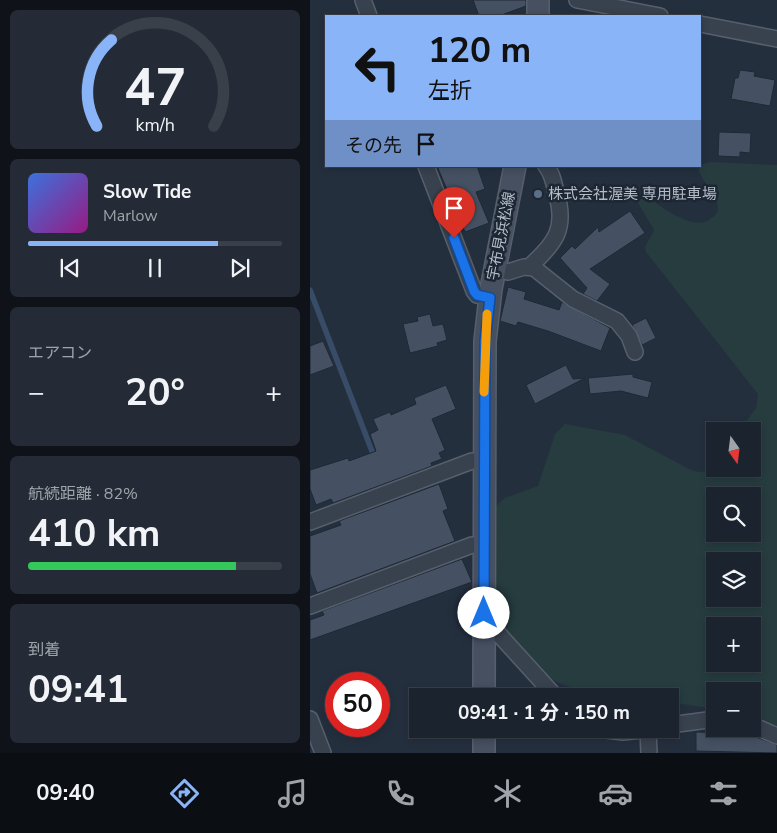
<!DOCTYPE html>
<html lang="ja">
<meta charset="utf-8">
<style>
body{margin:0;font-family:"Nunito Sans","Noto Sans JP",sans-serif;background:#242b36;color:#f1f3f6;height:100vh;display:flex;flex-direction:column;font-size:19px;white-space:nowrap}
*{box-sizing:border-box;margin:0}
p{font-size:16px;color:#a0a4aa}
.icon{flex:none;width:28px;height:28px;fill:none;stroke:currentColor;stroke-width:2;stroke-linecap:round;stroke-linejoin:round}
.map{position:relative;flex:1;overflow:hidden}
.side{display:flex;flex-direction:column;gap:10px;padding:10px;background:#0f1319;width:310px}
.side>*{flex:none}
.hud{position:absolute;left:15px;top:15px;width:376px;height:152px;border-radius:0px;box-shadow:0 2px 8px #0003,0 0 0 1px #39404a;background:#8ab4f8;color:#111;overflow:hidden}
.needle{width:32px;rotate:166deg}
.buttons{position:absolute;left:396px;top:422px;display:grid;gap:10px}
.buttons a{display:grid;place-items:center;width:55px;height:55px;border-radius:0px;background:#1b232e;box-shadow:0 2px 8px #0003,0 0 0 1px #39404a;font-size:25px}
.speed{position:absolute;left:15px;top:672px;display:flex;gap:10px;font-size:25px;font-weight:700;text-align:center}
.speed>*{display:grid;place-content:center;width:65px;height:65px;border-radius:50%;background:#1b232e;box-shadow:0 2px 8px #0003,0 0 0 1px #39404a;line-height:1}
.speed .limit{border:8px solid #d22;background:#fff;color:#111}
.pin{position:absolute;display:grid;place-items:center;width:42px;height:42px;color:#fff;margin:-51px -21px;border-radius:50% 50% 50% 0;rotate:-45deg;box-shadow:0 0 5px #0007}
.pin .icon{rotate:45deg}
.me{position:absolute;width:55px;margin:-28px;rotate:0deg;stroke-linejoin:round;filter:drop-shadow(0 0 4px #0008)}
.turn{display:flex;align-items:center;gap:18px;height:105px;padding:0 20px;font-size:22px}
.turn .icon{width:65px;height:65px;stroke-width:2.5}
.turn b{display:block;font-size:35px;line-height:42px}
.then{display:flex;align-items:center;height:48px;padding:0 20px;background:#0003;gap:10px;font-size:19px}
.big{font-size:38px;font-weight:700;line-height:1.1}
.side .tile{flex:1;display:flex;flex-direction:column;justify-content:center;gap:8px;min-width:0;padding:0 18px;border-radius:8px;background:#242b36}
.side .dial{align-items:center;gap:0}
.dial svg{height:130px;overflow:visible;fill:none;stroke:#39404a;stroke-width:7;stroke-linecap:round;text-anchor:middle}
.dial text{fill:#f1f3f6;stroke:none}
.song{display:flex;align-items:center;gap:15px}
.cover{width:60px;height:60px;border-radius:8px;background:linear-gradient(135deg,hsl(220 70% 55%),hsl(310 70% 35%))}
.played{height:5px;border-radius:2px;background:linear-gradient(90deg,#8ab4f8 75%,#39404a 75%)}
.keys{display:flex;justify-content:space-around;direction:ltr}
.heat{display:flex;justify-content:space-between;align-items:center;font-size:28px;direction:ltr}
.charge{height:8px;border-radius:4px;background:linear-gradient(90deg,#34c759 82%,#39404a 0)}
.trip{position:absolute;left:99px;top:688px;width:270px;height:50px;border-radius:0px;background:#1b232e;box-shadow:0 2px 8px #0003,0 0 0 1px #39404a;font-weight:700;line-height:50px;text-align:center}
.tab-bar{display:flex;height:80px;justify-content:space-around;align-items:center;background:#0b0e12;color:#a0a4aa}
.tab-bar .icon{width:35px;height:35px}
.tab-bar .selected{color:#8ab4f8}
.tab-bar b{font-size:22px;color:#f1f3f6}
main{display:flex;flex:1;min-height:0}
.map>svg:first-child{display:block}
.green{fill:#263c3f;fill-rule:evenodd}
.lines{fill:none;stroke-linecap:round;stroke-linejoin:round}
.stream{stroke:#394c67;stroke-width:5.5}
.building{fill:#455162;stroke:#1f2835}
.minor-casing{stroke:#565f6c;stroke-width:18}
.secondary-casing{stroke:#565f6c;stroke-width:24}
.minor{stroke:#38414e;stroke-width:15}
.secondary{stroke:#465061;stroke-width:21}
.route-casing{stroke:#114b97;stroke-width:12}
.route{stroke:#1a73e8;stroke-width:9}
.slow{stroke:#f59e0b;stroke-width:9}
.service-dot{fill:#5c6f8a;stroke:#1d2633;stroke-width:2}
.labels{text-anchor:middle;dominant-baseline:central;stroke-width:5;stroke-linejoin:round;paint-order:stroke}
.poi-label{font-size:15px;fill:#b4bcc9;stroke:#1d2633;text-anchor:start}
.street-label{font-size:15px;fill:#b4bcc9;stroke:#1d2633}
</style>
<main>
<section class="side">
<div class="tile dial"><svg viewBox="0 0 100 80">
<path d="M14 69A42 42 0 1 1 86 69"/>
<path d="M14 69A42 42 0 0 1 23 16" stroke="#8ab4f8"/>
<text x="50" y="56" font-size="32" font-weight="700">47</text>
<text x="50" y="72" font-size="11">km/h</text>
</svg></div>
<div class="tile">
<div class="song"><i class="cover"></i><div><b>Slow Tide</b><p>Marlow</p></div></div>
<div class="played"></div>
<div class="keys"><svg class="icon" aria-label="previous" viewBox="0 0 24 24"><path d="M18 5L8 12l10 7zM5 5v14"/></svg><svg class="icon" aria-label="pause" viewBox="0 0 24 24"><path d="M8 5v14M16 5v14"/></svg><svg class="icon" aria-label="next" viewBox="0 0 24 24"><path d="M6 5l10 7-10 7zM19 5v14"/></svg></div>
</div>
<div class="tile"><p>エアコン</p>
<div class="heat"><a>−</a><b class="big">20°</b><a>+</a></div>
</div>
<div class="tile"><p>航続距離 · 82%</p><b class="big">410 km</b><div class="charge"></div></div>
<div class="tile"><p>到着</p><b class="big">09:41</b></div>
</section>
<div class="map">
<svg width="467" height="753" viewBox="0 0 467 753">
<rect width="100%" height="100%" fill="#242f3e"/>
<path class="green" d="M400 162 467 165V727L443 717 442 691H405V709L360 702V696C330 696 273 695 247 682 232 675 220 657 209 645 197 632 187 622 184 604L185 507 195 498 228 486 245 434 255 424 315 435 381 470C391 473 397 473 405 466V469H442V431H429L446 408 448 394 336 252 335 247 344 230 327 201 332 196 336 197C357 209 390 239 408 211L407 203 388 170 393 164ZM405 496H442V534H405ZM405 561H442V599H405ZM405 626H442V664H405Z"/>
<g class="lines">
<polyline class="stream" points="0,290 65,459"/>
</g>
<g class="building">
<polygon points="163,0 216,0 216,6 189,16 169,16"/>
<polygon points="430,70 445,72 444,76 465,80 460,106 421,99 425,78 428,78"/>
<polygon points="409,132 441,133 440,153 430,152 430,157 408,156"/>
<polygon points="127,166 167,166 175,189 166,192 179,223 155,232"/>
<polygon points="320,211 335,233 280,269 300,284 287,301 273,294 277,288 250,258 262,246 265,249 288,227 289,232"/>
<polygon points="198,287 216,292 214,299 249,310 252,302 300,328 291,351 238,331 208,322 206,326 190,321"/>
<polygon points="120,314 123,326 133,324 137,340 127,343 128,346 100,353 93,324 108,321 107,317"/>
<polygon points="336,318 346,338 332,345 322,325"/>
<polygon points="13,341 24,366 0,375 0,346"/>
<polygon points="256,365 263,379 275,378 225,404 216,385"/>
<polygon points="323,374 323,377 342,382 338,398 311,391 280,394 278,378"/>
<polygon points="136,385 146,409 122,419 135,450 129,453 132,459 121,463 122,466 23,503 21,499 6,505 0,489 0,470 38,458 39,461 66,451 60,434 68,430 63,419 80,412 81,415 106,404 104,398"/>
<polygon points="129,484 138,509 133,511 145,541 7,593 0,574 0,536 31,525 29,521"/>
<polygon points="152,559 162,582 0,640 0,620 14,615 12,611"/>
<polygon points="386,732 438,734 467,745 467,753 386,751"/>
</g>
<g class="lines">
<defs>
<g id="minor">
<polyline points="53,0 59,16"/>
<polyline points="267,0 350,16"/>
<polyline points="390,24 467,39"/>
<polyline points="116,166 164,291 167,295 179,298"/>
<path d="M219 267C246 243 257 228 246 192 244 183 242 173 236 166"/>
<polyline points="185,269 198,272 214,267 224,268 263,299 307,321 319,336 325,352"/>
<polyline points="0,522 162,461 174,461"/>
<polyline points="0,606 162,545 174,545"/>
<polyline points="174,630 185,630 245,696"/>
<polyline points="0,719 13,753"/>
<polyline points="360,725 405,719"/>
<polyline points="442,725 467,736"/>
<polyline points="288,729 313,732 342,729"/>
<polyline points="338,730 339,753"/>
</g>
<g id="secondary">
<polyline points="228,0 228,16"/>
<polyline points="174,696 175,341 181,289 205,166"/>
<polyline points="174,753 174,729"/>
</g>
</defs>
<use href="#minor" class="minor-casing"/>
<use href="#secondary" class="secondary-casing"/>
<use href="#minor" class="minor"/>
<use href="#secondary" class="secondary"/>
</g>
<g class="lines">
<defs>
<polyline id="route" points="144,238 164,291 167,295 180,298 175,341 174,613"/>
</defs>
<use href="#route" class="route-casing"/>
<use href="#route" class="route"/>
<polyline class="slow" points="174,392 177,314"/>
</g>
<circle class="service-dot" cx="228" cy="194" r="5"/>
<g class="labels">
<g class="poi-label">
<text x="238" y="194">株式会社渥美 専用駐車場</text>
</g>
<g class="street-label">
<text transform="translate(191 236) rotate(-79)">宇布見浜松線</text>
</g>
</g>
</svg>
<div class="buttons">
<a><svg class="needle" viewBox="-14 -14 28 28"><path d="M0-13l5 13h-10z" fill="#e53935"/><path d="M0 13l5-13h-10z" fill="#a0a4aa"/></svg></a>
<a><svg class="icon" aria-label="search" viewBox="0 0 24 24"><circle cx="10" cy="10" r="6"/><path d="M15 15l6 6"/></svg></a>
<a><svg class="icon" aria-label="layers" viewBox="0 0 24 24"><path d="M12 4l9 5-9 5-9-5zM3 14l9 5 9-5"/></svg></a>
<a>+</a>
<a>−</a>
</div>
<div class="speed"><div class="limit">50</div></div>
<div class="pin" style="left:144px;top:238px;background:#d93025"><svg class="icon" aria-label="arrive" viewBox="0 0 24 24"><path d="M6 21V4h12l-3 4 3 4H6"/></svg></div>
<svg class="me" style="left:174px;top:613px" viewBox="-20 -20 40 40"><circle r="19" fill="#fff"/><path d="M0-13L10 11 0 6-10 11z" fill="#1a73e8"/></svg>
<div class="trip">09:41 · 1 分 · 150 m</div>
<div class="hud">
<div class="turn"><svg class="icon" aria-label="left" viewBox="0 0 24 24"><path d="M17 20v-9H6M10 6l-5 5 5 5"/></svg><div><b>120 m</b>左折</div></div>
<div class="then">その先<svg class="icon" aria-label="arrive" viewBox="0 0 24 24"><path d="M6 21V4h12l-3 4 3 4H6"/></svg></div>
</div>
</div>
</main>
<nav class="tab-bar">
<b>09:40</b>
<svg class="icon selected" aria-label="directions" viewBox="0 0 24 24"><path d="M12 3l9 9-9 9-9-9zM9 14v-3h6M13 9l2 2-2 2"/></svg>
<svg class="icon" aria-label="music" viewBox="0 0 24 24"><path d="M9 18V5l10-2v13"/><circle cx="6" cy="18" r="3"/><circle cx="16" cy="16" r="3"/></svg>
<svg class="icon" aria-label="phone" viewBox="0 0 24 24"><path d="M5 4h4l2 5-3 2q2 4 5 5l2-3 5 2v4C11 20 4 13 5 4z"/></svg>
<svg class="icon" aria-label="climate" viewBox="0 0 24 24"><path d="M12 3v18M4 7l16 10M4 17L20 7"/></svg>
<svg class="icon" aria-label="car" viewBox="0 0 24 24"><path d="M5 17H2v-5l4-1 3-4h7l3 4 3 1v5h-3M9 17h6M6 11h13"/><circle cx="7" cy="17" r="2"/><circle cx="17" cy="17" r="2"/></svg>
<svg class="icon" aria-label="filters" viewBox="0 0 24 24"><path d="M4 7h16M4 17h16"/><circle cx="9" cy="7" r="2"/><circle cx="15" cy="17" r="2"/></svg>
</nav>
